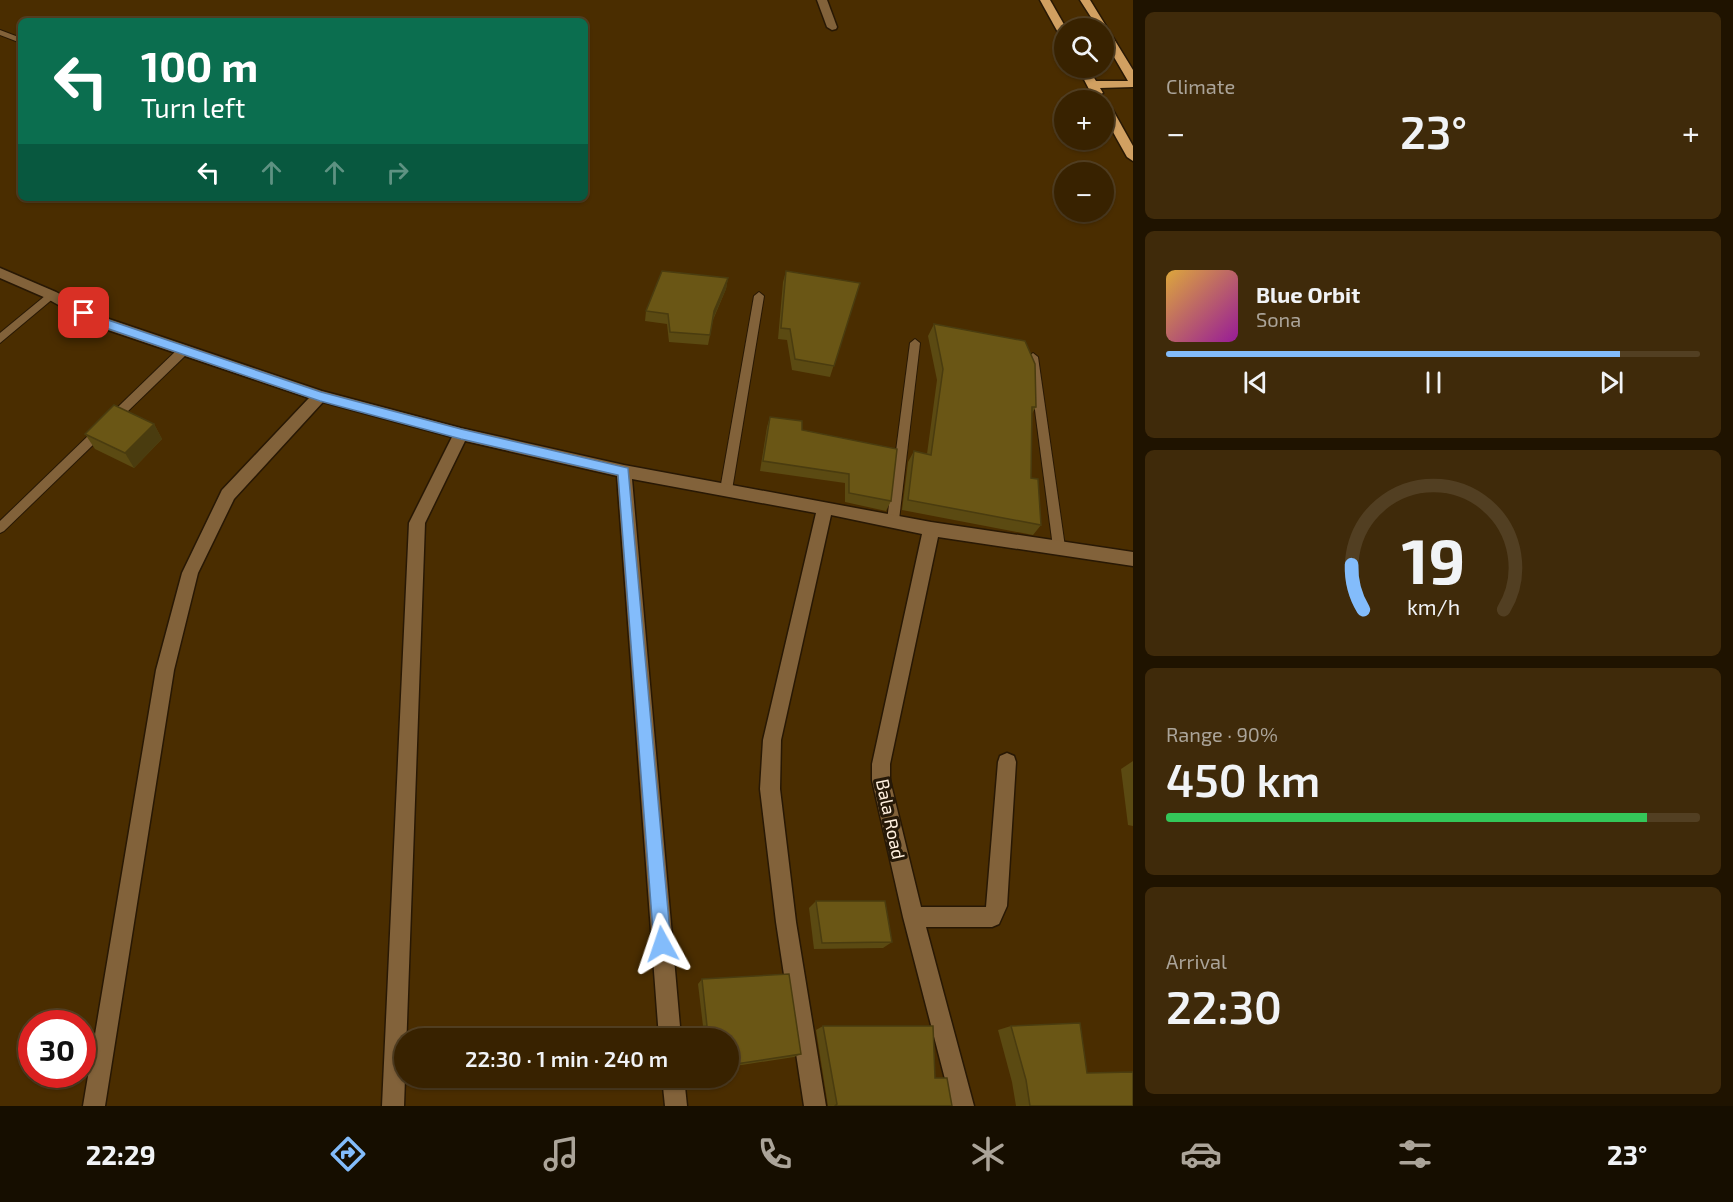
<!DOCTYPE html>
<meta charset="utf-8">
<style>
body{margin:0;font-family:"Exo 2",sans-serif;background:#3f2a0a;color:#f1f3f6;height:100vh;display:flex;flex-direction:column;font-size:22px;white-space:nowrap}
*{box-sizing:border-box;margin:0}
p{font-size:20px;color:#aba499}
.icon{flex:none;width:33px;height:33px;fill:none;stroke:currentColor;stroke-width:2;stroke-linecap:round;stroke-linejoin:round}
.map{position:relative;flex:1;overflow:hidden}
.drawer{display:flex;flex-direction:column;gap:12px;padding:12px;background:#1f1300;width:600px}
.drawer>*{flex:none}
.guide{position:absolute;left:18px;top:18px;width:570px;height:183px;border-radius:9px;box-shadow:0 2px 4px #0004,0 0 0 2px #523f22;background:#0b6e4f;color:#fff;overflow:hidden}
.buttons{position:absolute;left:1054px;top:18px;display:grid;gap:12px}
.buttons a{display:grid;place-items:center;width:60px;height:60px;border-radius:50%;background:#382200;box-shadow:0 2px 4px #0004,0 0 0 2px #523f22;font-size:30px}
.speed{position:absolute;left:18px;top:1010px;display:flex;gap:12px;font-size:30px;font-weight:700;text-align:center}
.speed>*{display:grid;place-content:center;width:78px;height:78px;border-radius:50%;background:#382200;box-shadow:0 2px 4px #0004,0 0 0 2px #523f22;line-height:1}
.speed .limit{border:9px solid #d22;background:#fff;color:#111}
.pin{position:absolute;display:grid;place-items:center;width:51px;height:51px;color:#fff;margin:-26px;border-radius:12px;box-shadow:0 3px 9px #0006}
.me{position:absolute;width:66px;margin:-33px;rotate:355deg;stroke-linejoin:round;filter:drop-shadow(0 0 4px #0008)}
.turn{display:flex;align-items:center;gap:21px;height:126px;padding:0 24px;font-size:27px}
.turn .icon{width:78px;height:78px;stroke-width:2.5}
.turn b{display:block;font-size:42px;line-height:51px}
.lanes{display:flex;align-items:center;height:57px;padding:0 24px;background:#0003;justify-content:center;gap:30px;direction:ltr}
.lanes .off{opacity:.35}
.big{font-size:45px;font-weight:600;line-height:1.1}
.drawer .widget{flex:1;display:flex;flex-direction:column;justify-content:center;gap:9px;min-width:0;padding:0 21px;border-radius:9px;background:#3f2a0a}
.drawer .dial{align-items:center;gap:0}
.dial svg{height:156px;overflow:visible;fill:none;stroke:#523f22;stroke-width:7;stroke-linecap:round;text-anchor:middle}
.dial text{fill:#f1f3f6;stroke:none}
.song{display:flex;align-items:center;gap:18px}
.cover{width:72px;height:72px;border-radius:9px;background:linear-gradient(135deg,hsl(40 70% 55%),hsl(300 70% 35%))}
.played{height:6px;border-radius:3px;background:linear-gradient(90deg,#83bcfb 85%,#523f22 85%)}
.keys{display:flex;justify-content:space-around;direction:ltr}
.heat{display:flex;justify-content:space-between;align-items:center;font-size:33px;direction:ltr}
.charge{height:9px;border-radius:4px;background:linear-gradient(90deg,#34c759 90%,#523f22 0)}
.trip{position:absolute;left:394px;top:1028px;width:345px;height:60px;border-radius:30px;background:#382200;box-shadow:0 2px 4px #0004,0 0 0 2px #523f22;font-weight:600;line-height:60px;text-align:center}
.tab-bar{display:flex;height:96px;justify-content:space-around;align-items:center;background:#160e00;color:#aba499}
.tab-bar .icon{width:42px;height:42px}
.tab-bar .selected{color:#83bcfb}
.tab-bar b{font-size:27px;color:#f1f3f6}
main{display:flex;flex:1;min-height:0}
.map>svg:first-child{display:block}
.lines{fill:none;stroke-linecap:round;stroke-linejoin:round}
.service-casing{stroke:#281804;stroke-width:2}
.minor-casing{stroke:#281804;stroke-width:3}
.trunk-casing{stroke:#281804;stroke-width:3}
.service{fill:#82623a;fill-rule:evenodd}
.minor{fill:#82623a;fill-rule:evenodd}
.trunk{fill:#d1a061;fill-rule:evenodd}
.wall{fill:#5b4a12}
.shaded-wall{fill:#4a3c0f}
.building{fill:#6a5615;stroke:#4a3c0f;stroke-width:1.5}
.route{fill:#83bcfb;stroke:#557aa3;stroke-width:1.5}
.labels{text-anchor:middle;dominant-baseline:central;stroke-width:6;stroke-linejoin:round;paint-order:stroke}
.street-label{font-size:18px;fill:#fff0df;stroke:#261908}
</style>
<main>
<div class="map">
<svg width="1133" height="1106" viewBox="0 0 1133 1106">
<rect width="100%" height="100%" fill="#4a2d00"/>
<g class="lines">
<defs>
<g id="service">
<polygon points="0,30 21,38 21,43 0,35"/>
<polygon points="51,291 56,295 55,297 0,343 0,333"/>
<polygon points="759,292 764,296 732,490 730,493 722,493 720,490 754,296"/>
<polygon points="915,339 920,343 899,520 897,523 889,523 887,520 910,343"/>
<polygon points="184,346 189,350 188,353 4,531 0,533 0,521 180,347"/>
<polygon points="1033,353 1038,357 1065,547 1063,551 1055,551 1053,547 1028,357"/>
</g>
<g id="minor">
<polygon points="817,0 827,0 837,27 836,29 832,30 827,27"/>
<polygon points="0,268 56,292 106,318 322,391 461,428 624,465 931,522 1133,552 1133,566 938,537 890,764 890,780 921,907 986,907 998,762 1000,756 1007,753 1014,756 1016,762 1007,906 999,924 992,927 926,927 974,1106 952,1106 903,917 872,780 872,764 922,534 831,515 781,740 780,789 796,922 826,1106 804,1106 776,922 760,789 763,740 816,513 632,479 681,1038 659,1038 617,476 465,441 425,523 404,1106 382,1106 409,523 452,437 323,402 234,499 198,573 174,670 105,1106 83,1106 156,670 182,573 222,490 309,398 96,326 46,298 0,278"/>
<polygon points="662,1077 684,1077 687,1106 665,1106"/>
</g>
<g id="trunk">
<polygon points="1040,0 1050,0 1066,28 1065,39 1060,36"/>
<polygon points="1080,0 1090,0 1133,70 1133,87 1100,88 1103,93 1097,96 1091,93 1078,68 1088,68 1096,81 1128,81 1104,40 1104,28 1098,28"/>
<polygon points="1104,101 1110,105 1133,146 1133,161 1127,157 1104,116"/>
</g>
</defs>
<use href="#service" class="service-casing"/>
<use href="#minor" class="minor-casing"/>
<use href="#trunk" class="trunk-casing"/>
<use href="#service" class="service"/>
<use href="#minor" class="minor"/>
<use href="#trunk" class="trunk"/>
</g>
<g class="wall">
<polygon points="786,271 860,283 830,377 792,370 787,340 778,339 783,282"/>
<polygon points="728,278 726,289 713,320 708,345 669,342 667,324 645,321 646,311"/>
<polygon points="934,324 1036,407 1031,415 1031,478 1041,525 1033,535 902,510 908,462 914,451 927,454 937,380 928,336"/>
<polygon points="770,417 802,430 891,501 886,511 845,502 845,483 760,471 767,427"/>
<polygon points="154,424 162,439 134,468 95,449 85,434"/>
<polygon points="1133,761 1133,826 1128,825 1121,769"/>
<polygon points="816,901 892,942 883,948 814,949 809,908"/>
<polygon points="702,979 801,1054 794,1057 729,1067 729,1038 693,1038 693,1030 696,1027 703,1026 698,984"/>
<polygon points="823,1026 935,1078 952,1106 828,1106 816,1030"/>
<polygon points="1011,1026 1087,1073 1133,1106 1016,1106 1012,1082 998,1030"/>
</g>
<g class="shaded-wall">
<polygon points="728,278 726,289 712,321 714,311"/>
<polygon points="154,424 162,439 134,468 125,453"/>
</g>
<g class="building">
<polygon points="662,271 728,278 714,311 710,335 670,332 668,314 646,311"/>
<polygon points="786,271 860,283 834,366 795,359 790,329 781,328"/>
<polygon points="934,324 1025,341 1035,364 1036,407 1032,407 1031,478 1038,479 1041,525 908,500 914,451 931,455 943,369"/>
<polygon points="114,405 154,424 125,453 85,434"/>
<polygon points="770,417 802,421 802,430 897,449 891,501 849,493 849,474 763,461"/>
<polygon points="816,901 885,901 892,942 822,943"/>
<polygon points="789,974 801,1054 729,1065 729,1038 697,1038 696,1027 707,1026 702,979"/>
<polygon points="1080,1023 1087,1073 1133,1072 1133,1106 1030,1106 1026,1080 1011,1026"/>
<polygon points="823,1026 933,1026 935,1078 947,1078 952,1106 835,1106 837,1104"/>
</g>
<polygon class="route" points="84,308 105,319 321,392 461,429 628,468 671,944 668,950 662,952 656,950 654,944 618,475 461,439 320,401 97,325 79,313"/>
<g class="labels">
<g class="street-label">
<text transform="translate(891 819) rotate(78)">Bala Road</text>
</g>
</g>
</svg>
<div class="buttons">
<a><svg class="icon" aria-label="search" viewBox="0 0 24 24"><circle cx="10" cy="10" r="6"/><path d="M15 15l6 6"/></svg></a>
<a>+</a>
<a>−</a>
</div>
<div class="speed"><div class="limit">30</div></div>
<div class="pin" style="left:84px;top:313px;background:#d93025"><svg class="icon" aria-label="arrive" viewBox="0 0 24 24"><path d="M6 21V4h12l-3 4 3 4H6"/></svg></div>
<svg class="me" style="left:662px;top:944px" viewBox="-20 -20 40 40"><path d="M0-17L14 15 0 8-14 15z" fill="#83bcfb" stroke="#fff" stroke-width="4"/></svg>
<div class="trip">22:30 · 1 min · 240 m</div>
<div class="guide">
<div class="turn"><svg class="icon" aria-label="left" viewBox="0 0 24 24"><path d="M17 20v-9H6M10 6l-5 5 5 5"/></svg><div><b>100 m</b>Turn left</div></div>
<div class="lanes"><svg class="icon" aria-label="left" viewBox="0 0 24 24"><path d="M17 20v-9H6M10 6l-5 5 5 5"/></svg><svg class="icon off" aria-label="ahead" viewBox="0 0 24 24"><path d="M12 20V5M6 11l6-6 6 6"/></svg><svg class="icon off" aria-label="ahead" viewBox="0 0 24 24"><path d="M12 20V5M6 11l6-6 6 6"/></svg><svg class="icon off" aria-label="right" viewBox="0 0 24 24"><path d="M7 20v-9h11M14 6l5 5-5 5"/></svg></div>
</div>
</div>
<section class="drawer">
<div class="widget"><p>Climate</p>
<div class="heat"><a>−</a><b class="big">23°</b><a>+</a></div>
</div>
<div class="widget">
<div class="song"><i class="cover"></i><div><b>Blue Orbit</b><p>Sona</p></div></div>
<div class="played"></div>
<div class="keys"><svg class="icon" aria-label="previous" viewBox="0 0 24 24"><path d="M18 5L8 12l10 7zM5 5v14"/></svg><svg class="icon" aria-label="pause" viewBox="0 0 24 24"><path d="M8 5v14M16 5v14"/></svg><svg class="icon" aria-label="next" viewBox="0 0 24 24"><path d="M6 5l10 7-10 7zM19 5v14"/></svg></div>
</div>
<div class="widget dial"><svg viewBox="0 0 100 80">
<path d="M14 69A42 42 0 1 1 86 69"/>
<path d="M14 69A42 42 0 0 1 8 46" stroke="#83bcfb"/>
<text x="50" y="56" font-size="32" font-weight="700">19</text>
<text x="50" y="72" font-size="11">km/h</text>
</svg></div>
<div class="widget"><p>Range · 90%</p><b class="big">450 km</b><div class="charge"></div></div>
<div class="widget"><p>Arrival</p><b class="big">22:30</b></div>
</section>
</main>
<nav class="tab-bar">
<b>22:29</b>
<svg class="icon selected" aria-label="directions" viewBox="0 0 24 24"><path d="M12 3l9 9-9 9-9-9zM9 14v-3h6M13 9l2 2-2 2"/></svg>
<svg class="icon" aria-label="music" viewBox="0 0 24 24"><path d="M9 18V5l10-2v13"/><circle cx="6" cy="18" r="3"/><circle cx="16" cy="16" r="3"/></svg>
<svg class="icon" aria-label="phone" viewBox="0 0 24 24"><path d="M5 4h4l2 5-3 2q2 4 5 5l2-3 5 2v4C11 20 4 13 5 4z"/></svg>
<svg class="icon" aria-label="climate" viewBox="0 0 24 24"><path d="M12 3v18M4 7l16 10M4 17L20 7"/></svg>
<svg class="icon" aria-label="car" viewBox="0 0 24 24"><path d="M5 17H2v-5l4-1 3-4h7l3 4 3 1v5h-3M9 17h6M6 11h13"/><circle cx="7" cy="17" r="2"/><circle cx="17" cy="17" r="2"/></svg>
<svg class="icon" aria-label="filters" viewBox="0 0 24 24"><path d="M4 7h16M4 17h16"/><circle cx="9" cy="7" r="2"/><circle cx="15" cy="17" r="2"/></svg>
<b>23°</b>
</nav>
